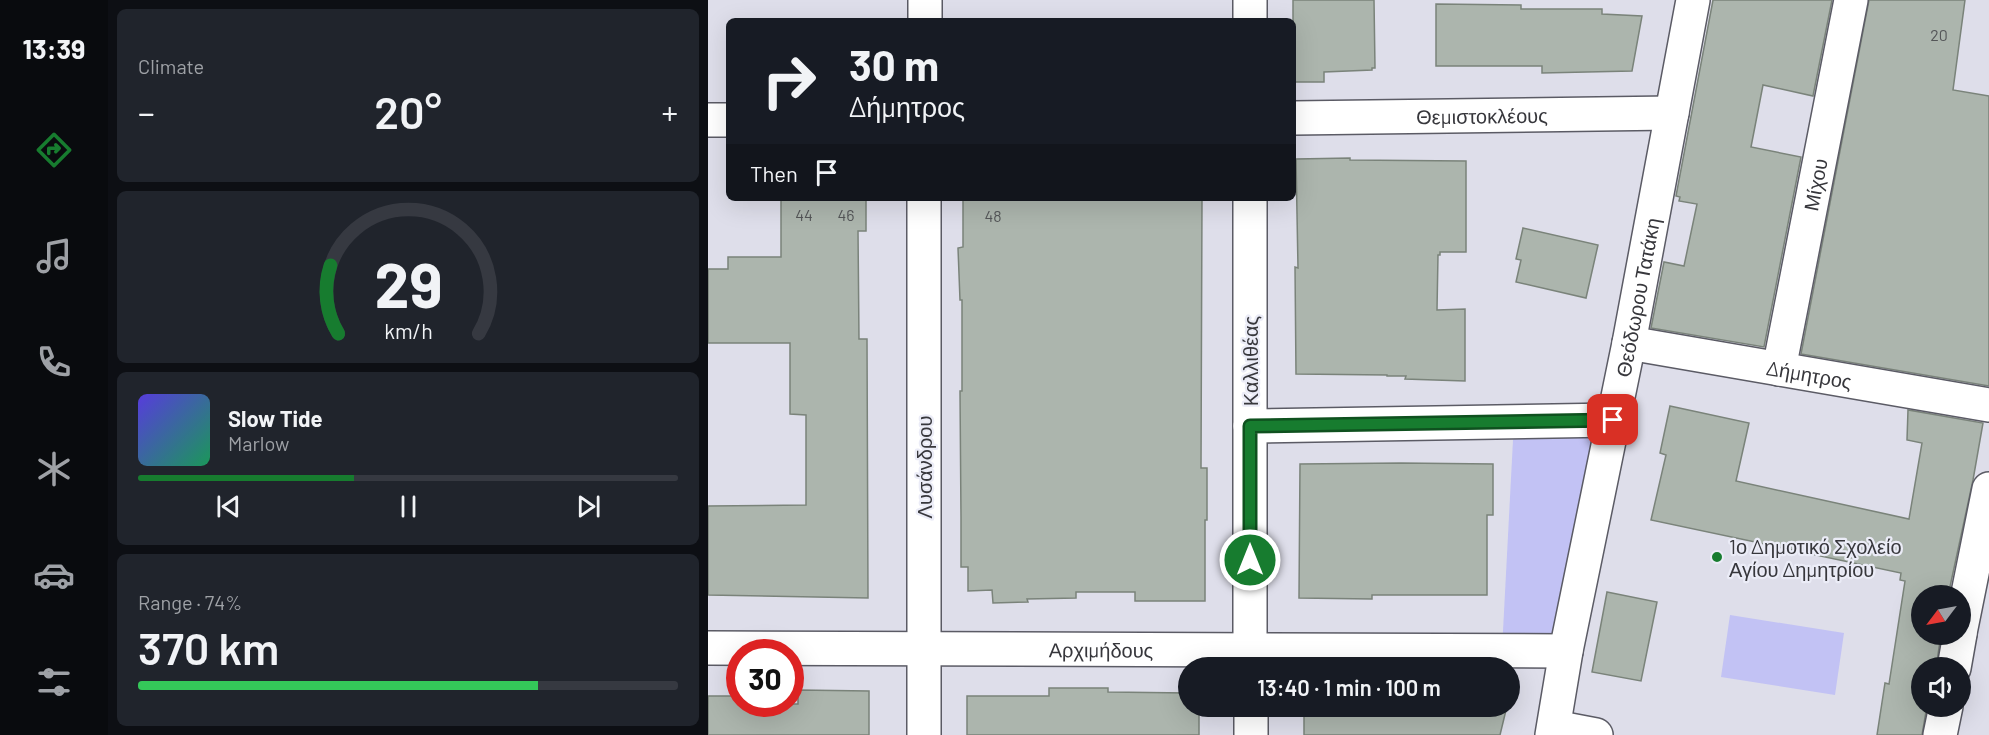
<!DOCTYPE html>
<meta charset="utf-8">
<style>
body{margin:0;font-family:Barlow,sans-serif;background:#20242c;color:#f1f3f6;height:100vh;display:flex;flex-direction:column;font-size:22px;white-space:nowrap}
*{box-sizing:border-box;margin:0}
p{font-size:20px;color:#9ea1a6}
.icon{flex:none;width:33px;height:33px;fill:none;stroke:currentColor;stroke-width:2;stroke-linecap:round;stroke-linejoin:round}
.map{position:relative;flex:1;overflow:hidden}
.sheet{display:flex;flex-direction:column;gap:9px;padding:9px;background:#0d0f14;width:600px}
.sheet>*{flex:none}
.banner{position:absolute;left:18px;top:18px;width:570px;height:183px;border-radius:9px;box-shadow:0 6px 24px #0002;background:#171b24;color:#f1f3f6;overflow:hidden}
.needle{width:39px;rotate:238deg}
.buttons{position:absolute;left:1203px;top:585px;display:grid;gap:12px}
.buttons a{display:grid;place-items:center;width:60px;height:60px;border-radius:50%;background:#171b24;box-shadow:0 6px 24px #0002;font-size:30px}
.speed{position:absolute;left:18px;top:639px;display:flex;gap:12px;font-size:30px;font-weight:700;text-align:center}
.speed>*{display:grid;place-content:center;width:78px;height:78px;border-radius:50%;background:#171b24;box-shadow:0 6px 24px #0002;line-height:1}
.speed .limit{border:9px solid #d22;background:#fff;color:#111}
.pin{position:absolute;display:grid;place-items:center;width:51px;height:51px;color:#fff;margin:-26px;border-radius:12px;box-shadow:0 3px 9px #0006}
.me{position:absolute;width:66px;margin:-33px;rotate:0deg;stroke-linejoin:round;filter:drop-shadow(0 0 4px #0008)}
.turn{display:flex;align-items:center;gap:21px;height:126px;padding:0 24px;font-size:27px}
.turn .icon{width:78px;height:78px;stroke-width:2.5}
.turn b{display:block;font-size:42px;line-height:51px}
.then{display:flex;align-items:center;height:57px;padding:0 24px;background:#0003;gap:12px;font-size:22px}
.big{font-size:45px;font-weight:600;line-height:1.1}
.sheet .tile{flex:1;display:flex;flex-direction:column;justify-content:center;gap:9px;min-width:0;padding:0 21px;border-radius:9px;background:#20242c}
.sheet .dial{align-items:center;gap:0}
.dial svg{height:156px;overflow:visible;fill:none;stroke:#363941;stroke-width:7;stroke-linecap:round;text-anchor:middle}
.dial text{fill:#f1f3f6;stroke:none}
.song{display:flex;align-items:center;gap:18px}
.cover{width:72px;height:72px;border-radius:9px;background:linear-gradient(135deg,hsl(250 70% 55%),hsl(150 70% 35%))}
.played{height:6px;border-radius:3px;background:linear-gradient(90deg,#177c2f 40%,#363941 40%)}
.keys{display:flex;justify-content:space-around;direction:ltr}
.heat{display:flex;justify-content:space-between;align-items:center;font-size:33px;direction:ltr}
.charge{height:9px;border-radius:4px;background:linear-gradient(90deg,#34c759 74%,#363941 0)}
.trip{position:absolute;left:470px;top:657px;width:342px;height:60px;border-radius:30px;background:#171b24;box-shadow:0 6px 24px #0002;font-weight:600;line-height:60px;text-align:center}
main{display:flex;flex:1;min-height:0}
.tabs{display:flex;flex-direction:column;width:108px;justify-content:space-around;align-items:center;background:#090b0e;color:#9ea1a6}
.tabs .icon{width:42px;height:42px}
.tabs .current{color:#177c2f}
.tabs b{font-size:27px;color:#f1f3f6}
.map>svg:first-child{display:block}
.green{fill:#c2c2f4}
.building{fill:#acb5ad;stroke:#7a837a;stroke-width:1.5}
.lines{fill:none;stroke-linecap:round;stroke-linejoin:round}
.minor-casing{stroke:#5b5b65;stroke-width:36}
.minor{stroke:#fff;stroke-width:33}
.route-casing{stroke:#0f511f;stroke-width:15}
.route{stroke:#177c2f;stroke-width:10}
.poi-dot{fill:#177c2f;stroke:#ebecf7;stroke-width:2}
.labels{text-anchor:middle;dominant-baseline:central;stroke-width:4.5;stroke-linejoin:round;paint-order:stroke}
.number-label{font-size:16px;fill:#545658}
.street-label{font-size:20px;fill:#37373c;stroke:#ebecf7}
.poi-label{font-size:20px;fill:#37373c;stroke:#ebecf7;text-anchor:start}
</style>
<main>
<nav class="tabs">
<b>13:39</b>
<svg class="icon current" aria-label="directions" viewBox="0 0 24 24"><path d="M12 3l9 9-9 9-9-9zM9 14v-3h6M13 9l2 2-2 2"/></svg>
<svg class="icon" aria-label="music" viewBox="0 0 24 24"><path d="M9 18V5l10-2v13"/><circle cx="6" cy="18" r="3"/><circle cx="16" cy="16" r="3"/></svg>
<svg class="icon" aria-label="phone" viewBox="0 0 24 24"><path d="M5 4h4l2 5-3 2q2 4 5 5l2-3 5 2v4C11 20 4 13 5 4z"/></svg>
<svg class="icon" aria-label="climate" viewBox="0 0 24 24"><path d="M12 3v18M4 7l16 10M4 17L20 7"/></svg>
<svg class="icon" aria-label="car" viewBox="0 0 24 24"><path d="M5 17H2v-5l4-1 3-4h7l3 4 3 1v5h-3M9 17h6M6 11h13"/><circle cx="7" cy="17" r="2"/><circle cx="17" cy="17" r="2"/></svg>
<svg class="icon" aria-label="filters" viewBox="0 0 24 24"><path d="M4 7h16M4 17h16"/><circle cx="9" cy="7" r="2"/><circle cx="15" cy="17" r="2"/></svg>
</nav>
<section class="sheet">
<div class="tile"><p>Climate</p>
<div class="heat"><a>−</a><b class="big">20°</b><a>+</a></div>
</div>
<div class="tile dial"><svg viewBox="0 0 100 80">
<path d="M14 69A42 42 0 1 1 86 69"/>
<path d="M14 69A42 42 0 0 1 10 34" stroke="#177c2f"/>
<text x="50" y="56" font-size="32" font-weight="700">29</text>
<text x="50" y="72" font-size="11">km/h</text>
</svg></div>
<div class="tile">
<div class="song"><i class="cover"></i><div><b>Slow Tide</b><p>Marlow</p></div></div>
<div class="played"></div>
<div class="keys"><svg class="icon" aria-label="previous" viewBox="0 0 24 24"><path d="M18 5L8 12l10 7zM5 5v14"/></svg><svg class="icon" aria-label="pause" viewBox="0 0 24 24"><path d="M8 5v14M16 5v14"/></svg><svg class="icon" aria-label="next" viewBox="0 0 24 24"><path d="M6 5l10 7-10 7zM19 5v14"/></svg></div>
</div>
<div class="tile"><p>Range · 74%</p><b class="big">370 km</b><div class="charge"></div></div>
</section>
<div class="map">
<svg width="1281" height="735" viewBox="0 0 1281 735">
<rect width="100%" height="100%" fill="#dedeea"/>
<g class="green">
<polygon points="905,420 858,651 794,650 806,421"/>
<polygon points="1022,615 1136,633 1127,695 1013,677"/>
</g>
<g class="building">
<polygon points="585,0 666,0 667,68 664,68 664,70 616,72 616,82 585,82"/>
<polygon points="1005,0 1124,0 1105,96 1055,85 1043,147 1093,157 1056,347 943,328 956,262 976,266 989,204 971,201 972,197 968,196"/>
<polygon points="1161,0 1257,0 1245,90 1281,96 1281,386 1093,354"/>
<polygon points="728,4 813,5 813,9 894,9 894,14 934,16 924,71 834,73 834,66 728,66"/>
<polygon points="642,158 642,160 758,161 758,252 732,252 732,255 730,255 729,310 757,309 757,381 697,379 698,376 679,376 679,375 588,374 587,267 590,268 588,159"/>
<polygon points="73,198 158,198 158,231 150,231 151,339 159,339 160,598 0,595 0,506 98,505 98,415 82,414 82,343 0,343 0,269 20,269 20,257 73,257"/>
<polygon points="255,198 494,198 493,468 499,468 499,520 497,520 497,601 427,601 427,592 368,592 368,598 319,599 320,602 285,603 284,590 260,591 260,567 253,567 253,517 252,391 254,391 254,300 252,300 250,248 255,247"/>
<polygon points="815,228 890,245 878,298 808,282 813,260 808,259"/>
<polygon points="962,406 1041,423 1028,481 1201,519 1214,443 1199,440 1200,410 1275,423 1265,480 1240,596 1214,596 1214,634 1233,634 1228,668 1214,668 1214,706 1219,706 1214,735 1169,735 1177,683 1181,684 1197,581 1192,580 1193,573 943,520 958,455 952,453"/>
<polygon points="693,463 785,464 785,515 779,515 779,595 664,595 664,599 591,598 592,464"/>
<polygon points="899,592 949,602 933,681 884,672"/>
<polygon points="341,688 400,688 400,692 480,693 480,706 491,706 491,735 259,735 259,696 341,696"/>
<polygon points="90,690 161,691 161,735 0,735 0,696 32,696 32,704 90,704"/>
<polygon points="596,706 799,706 792,735 596,735"/>
</g>
<g class="lines">
<defs>
<g id="minor">
<polyline points="217,21 217,0"/>
<polyline points="542,21 542,0"/>
<path id="s1" d="M585 118 964 113"/>
<polyline points="0,120 21,120"/>
<path id="s2" d="M921 343 1281 405"/>
<path id="s3" d="M1071 369 1143 0"/>
<polyline points="542,426 905,420"/>
<polyline points="1252,633 1281,489"/>
<path id="s4" d="M0 648 858 651"/>
<polyline points="542,668 542,198"/>
<polyline points="1246,668 1252,634"/>
<polyline points="543,706 543,735"/>
<polyline points="846,727 888,735"/>
<polyline points="216,735 216,198"/>
<path id="s5" d="M844 735 858 651 921 343 985 0"/>
<polyline points="1232,735 1238,706"/>
</g>
</defs>
<use href="#minor" class="minor-casing"/>
<use href="#minor" class="minor"/>
</g>
<g class="lines">
<defs>
<polyline id="route" points="542,560 542,426 905,420"/>
</defs>
<use href="#route" class="route-casing"/>
<use href="#route" class="route"/>
</g>
<circle class="poi-dot" cx="1009" cy="557" r="6"/>
<g class="labels">
<g class="number-label">
<text x="1231" y="34">20</text>
<text x="96" y="214">44</text>
<text x="138" y="214">46</text>
<text x="285" y="215">48</text>
</g>
<g class="street-label">
<text stroke="none"><textPath href="#s1" startOffset="189">Θεμιστοκλέους</textPath></text>
<text stroke="none"><textPath href="#s3" startOffset="188">Μίχου</textPath></text>
<text stroke="none"><textPath href="#s5" startOffset="446">Θεόδωρου Τατάκη</textPath></text>
<text transform="translate(542 361) rotate(-90)">Καλλιθέας</text>
<text stroke="none"><textPath href="#s2" startOffset="183">Δήμητρος</textPath></text>
<text transform="translate(216 467) rotate(-90)">Λυσάνδρου</text>
<text stroke="none"><textPath href="#s4" startOffset="393">Αρχιμήδους</textPath></text>
</g>
<g class="poi-label">
<text x="1021" y="546">1ο Δημοτικό Σχολείο<tspan x="1021" dy="23">Αγίου Δημητρίου</tspan></text>
</g>
</g>
</svg>
<div class="buttons">
<a><svg class="needle" viewBox="-14 -14 28 28"><path d="M0-13l5 13h-10z" fill="#e53935"/><path d="M0 13l5-13h-10z" fill="#9ea1a6"/></svg></a>
<a><svg class="icon" aria-label="sound" viewBox="0 0 24 24"><path d="M4 9h4l5-4v14l-5-4H4zM17 9q2 3 0 6"/></svg></a>
</div>
<div class="speed"><div class="limit">30</div></div>
<div class="pin" style="left:905px;top:420px;background:#d93025"><svg class="icon" aria-label="arrive" viewBox="0 0 24 24"><path d="M6 21V4h12l-3 4 3 4H6"/></svg></div>
<svg class="me" style="left:542px;top:560px" viewBox="-20 -20 40 40"><circle r="17" fill="#177c2f" stroke="#fff" stroke-width="3"/><path d="M0-11L8 9 0 5-8 9z" fill="#fff"/></svg>
<div class="trip">13:40 · 1 min · 100 m</div>
<div class="banner">
<div class="turn"><svg class="icon" aria-label="right" viewBox="0 0 24 24"><path d="M7 20v-9h11M14 6l5 5-5 5"/></svg><div><b>30 m</b>Δήμητρος</div></div>
<div class="then">Then<svg class="icon" aria-label="arrive" viewBox="0 0 24 24"><path d="M6 21V4h12l-3 4 3 4H6"/></svg></div>
</div>
</div>
</main>
